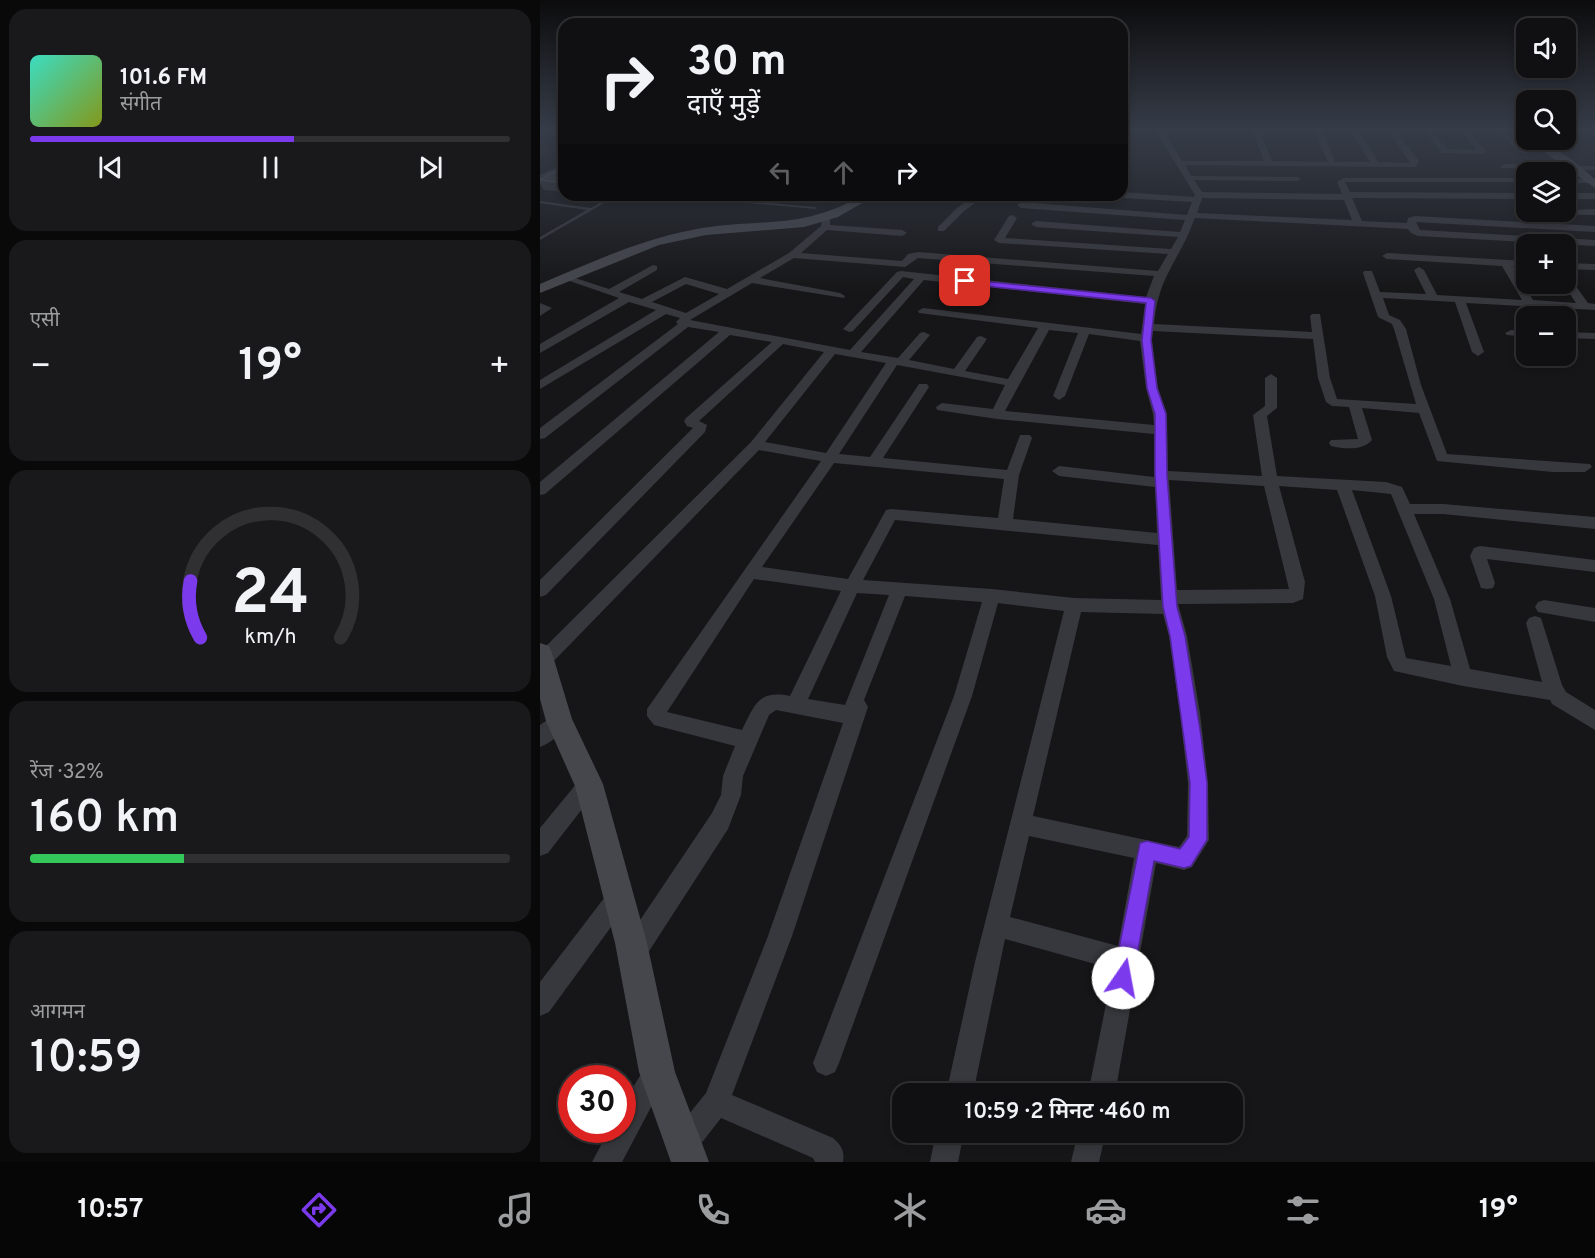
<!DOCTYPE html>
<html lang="hi">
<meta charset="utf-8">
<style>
body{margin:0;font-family:Overpass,"Noto Sans Devanagari",sans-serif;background:#19191b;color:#f1f3f6;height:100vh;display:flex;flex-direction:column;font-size:22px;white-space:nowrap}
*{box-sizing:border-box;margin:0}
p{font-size:20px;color:#9c9d9f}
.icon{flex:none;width:33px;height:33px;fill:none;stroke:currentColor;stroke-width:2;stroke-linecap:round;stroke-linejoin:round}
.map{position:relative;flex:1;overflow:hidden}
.details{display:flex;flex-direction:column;gap:9px;padding:9px;background:#09090a;width:540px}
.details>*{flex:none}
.top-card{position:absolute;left:18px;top:18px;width:570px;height:183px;border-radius:18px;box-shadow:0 3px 9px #0003,0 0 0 2px #303032;background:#101012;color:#f1f3f6;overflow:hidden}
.fabs{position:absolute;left:976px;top:18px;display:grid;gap:12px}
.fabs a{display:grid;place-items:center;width:60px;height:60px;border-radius:12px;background:#101012;box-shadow:0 3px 9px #0003,0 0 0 2px #303032;font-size:30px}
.speed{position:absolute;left:18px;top:1065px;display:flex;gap:12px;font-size:30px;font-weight:700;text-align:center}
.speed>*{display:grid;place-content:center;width:78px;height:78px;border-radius:50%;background:#101012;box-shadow:0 3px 9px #0003,0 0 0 2px #303032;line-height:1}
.speed .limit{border:9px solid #d22;background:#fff;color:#111}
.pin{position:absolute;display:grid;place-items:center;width:51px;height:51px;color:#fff;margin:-26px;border-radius:12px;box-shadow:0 3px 9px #0006}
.me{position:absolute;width:66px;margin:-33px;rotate:12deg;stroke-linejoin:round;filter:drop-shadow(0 0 4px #0008)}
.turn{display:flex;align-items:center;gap:21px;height:126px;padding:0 30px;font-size:27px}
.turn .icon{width:78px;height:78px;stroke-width:2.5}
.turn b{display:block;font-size:42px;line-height:51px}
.lanes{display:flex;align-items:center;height:57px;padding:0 30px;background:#0003;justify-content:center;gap:30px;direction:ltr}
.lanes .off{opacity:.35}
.big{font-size:45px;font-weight:600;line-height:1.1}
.details .card{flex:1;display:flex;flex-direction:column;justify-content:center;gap:9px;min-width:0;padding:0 21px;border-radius:18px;background:#19191b}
.details .dial{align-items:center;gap:0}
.dial svg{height:156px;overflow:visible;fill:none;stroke:#303032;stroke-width:7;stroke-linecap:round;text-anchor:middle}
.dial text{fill:#f1f3f6;stroke:none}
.song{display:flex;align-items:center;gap:18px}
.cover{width:72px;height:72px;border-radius:9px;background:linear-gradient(135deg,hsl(170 70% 55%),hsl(70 70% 35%))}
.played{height:6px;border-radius:3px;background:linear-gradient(90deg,#7c3aed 55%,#303032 55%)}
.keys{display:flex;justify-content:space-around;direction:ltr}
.heat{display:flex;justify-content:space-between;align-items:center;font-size:33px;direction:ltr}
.charge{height:9px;border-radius:4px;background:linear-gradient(90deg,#34c759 32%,#303032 0)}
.trip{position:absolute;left:352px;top:1083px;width:351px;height:60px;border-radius:18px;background:#101012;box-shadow:0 3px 9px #0003,0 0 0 2px #303032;font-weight:600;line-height:60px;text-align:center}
.tabs{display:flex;height:96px;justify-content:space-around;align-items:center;background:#060607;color:#9c9d9f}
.tabs .icon{width:42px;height:42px}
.tabs .on{color:#7c3aed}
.tabs b{font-size:27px;color:#f1f3f6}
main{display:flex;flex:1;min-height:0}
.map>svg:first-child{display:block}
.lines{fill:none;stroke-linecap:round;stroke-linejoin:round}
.lane{fill:#37383d;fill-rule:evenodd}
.street{fill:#37383d;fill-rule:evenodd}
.secondary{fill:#45474d;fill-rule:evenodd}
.wall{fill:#323236}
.shaded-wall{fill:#212124}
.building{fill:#3f3f44;stroke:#4f5156;stroke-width:1.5}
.route{fill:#7c3aed;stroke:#51269a;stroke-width:1.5}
</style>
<main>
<section class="details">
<div class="card">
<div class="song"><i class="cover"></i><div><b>101.6 FM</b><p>संगीत</p></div></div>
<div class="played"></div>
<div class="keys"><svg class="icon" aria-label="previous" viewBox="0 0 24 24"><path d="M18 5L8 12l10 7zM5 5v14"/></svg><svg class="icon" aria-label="pause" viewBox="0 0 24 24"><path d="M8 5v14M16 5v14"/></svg><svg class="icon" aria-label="next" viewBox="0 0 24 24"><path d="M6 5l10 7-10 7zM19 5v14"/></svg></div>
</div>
<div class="card"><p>एसी</p>
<div class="heat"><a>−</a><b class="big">19°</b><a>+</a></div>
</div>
<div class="card dial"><svg viewBox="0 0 100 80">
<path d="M14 69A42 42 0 1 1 86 69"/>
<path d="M14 69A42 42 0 0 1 9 40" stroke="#7c3aed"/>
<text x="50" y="56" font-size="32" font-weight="700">24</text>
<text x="50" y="72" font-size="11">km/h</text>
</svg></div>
<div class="card"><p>रेंज · 32%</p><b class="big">160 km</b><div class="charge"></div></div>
<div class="card"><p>आगमन</p><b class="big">10:59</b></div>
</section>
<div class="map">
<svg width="1055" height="1162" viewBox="0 0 1055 1162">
<rect width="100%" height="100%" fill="#161618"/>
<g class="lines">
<g class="lane">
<polygon points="24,164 24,167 0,178 0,175"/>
<polygon points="73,195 78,195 0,240 0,237 47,210 0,203 0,201 51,208"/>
<polygon points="128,195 144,195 275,207 277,208 275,209 130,196"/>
</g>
<g class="street">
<path d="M615 130H623L642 161H724L712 130H720L732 161 788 162 774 130H782L795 162H830L810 130H818L838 162 870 163 848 130H855L879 161 876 167 645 165 651 176 757 177 761 179 757 181 654 180 662 192 802 194 797 182 803 178H987V182H805L810 192 987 193V199L812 198 822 221 867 223 868 218 875 216 1055 226V232L876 222 880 230 1055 240V246L878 236 871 233 868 229 655 218C651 226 649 235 644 243 628 274 618 286 614 324L772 332 770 316 772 314H780L790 378 797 399 876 404 854 329 852 324 838 317 823 273 824 271H832L840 292 886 294 874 270 879 267 884 270 897 295 982 300 962 266 847 259 842 256 847 253 987 261V267L973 266 993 300 1036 303 1023 284H1026V277L1030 278 1048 303 1055 304V310L926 303 944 352 938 356 932 352 915 302 843 298 849 315 860 320 866 329 881 385 907 454 1050 464 1052 467 1045 472H1013L897 461 879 413 822 408 832 440C822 451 805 449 791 446L789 443 791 440 818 439 809 407 792 406 786 402 778 378 773 339 613 331 612 340 618 388 627 414 628 471 722 476 713 415 725 406V378L731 374 737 378V408L727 416 737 476 846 482 862 487 870 504H903L1055 517V529L903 514H874L910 599 930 669 1002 682 986 623 989 618 995 616 1001 618 1022 685 1026 692 1055 710V730L1012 704 1010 700 923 686 854 671 847 657 835 596 797 490 739 486 765 582 763 599 753 603 638 604 647 636 660 713 668 783 669 840 652 867 644 870 616 863 575 1094H548L573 969 465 939 433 1094H406L435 962 524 611 458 603 432 696 299 1063 295 1072 286 1076 277 1072 273 1063 414 696 442 602 365 596 324 700 328 707 252 936 192 1095 293 1138C301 1145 305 1151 303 1162H275L273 1158 181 1118 153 1154 143 1158 133 1154 129 1144 133 1134 166 1093 228 936 303 723 236 710 229 715 203 776 201 795 188 829 102 962 93 965 84 962 81 953 84 944 172 813 181 795 183 776 195 746 114 725 107 716V709L281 461 219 450 9 666 0 668V652L211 442 284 352 243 344 159 421 167 425 165 432 6 595 0 597V580L153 428 147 426 144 421 146 418 232 342 190 335 5 494 0 495V482L179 332 148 327 5 438 0 439V428L138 324 136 322 140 318 126 314 0 389V380L116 310 89 302 0 353V344L79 298 21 278 26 275 69 289 113 265 117 266V270L79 292 102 299 145 277 187 289 249 253 281 226 282 217 286 214 290 217V225L362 230 367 233 362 236 287 230 261 253 362 261 368 254 378 252 618 271 628 254 459 243 454 240 469 216 472 215 477 218 465 238 631 249 638 237 496 227 491 224 496 221 640 232 645 220 481 208 477 205 481 202 647 215 652 202 582 198 578 195H582V192L654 197 655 195ZM662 198 804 200 812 220 657 213ZM254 258 365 267 378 258 614 276 606 297 361 271 357 272 303 329 309 332 313 331 363 277 374 279 310 350 150 320 212 283 304 298 305 296 300 293 220 278ZM384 280 605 304 601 334 383 308 378 311 379 313 498 328 468 379 425 371 447 339 441 336 437 337 414 369 369 360 390 335 384 332 380 333 358 358 321 352ZM146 284 179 294 146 313 112 302ZM509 330 538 333 513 396 519 400 525 396 549 334 600 341 606 388 613 414 614 425 465 411ZM295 354 346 363 286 453 225 442ZM357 365 465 385 453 409 402 403 396 407 397 410 457 419 614 434V477L519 466 512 471 519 476 615 487 617 533 473 519 479 475 492 438 490 435H480L467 470 343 458 389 387 387 384H379L330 457 299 454ZM294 463 464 479 458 518 351 509 346 510 308 579 222 567ZM629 480 724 486 749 589 637 590ZM812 490 851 494 894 599 911 666 866 658 851 596ZM355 520 618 545 621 600 534 598 452 589 323 580ZM214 579 301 591 250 696C218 690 215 704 202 730L127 712ZM317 593 349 595 305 705 268 699ZM541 612 623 614 629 636 640 713 648 783 647 836 639 847 493 816ZM489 836 594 858 578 946 470 917Z"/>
<polygon points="884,130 891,130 907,149 937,150 920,130 927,130 947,152 943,154 902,153"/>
<polygon points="953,130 961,130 991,152 984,154"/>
<polygon points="965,164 1055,166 1055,170 962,168 961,166"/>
<polygon points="1026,179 1050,179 1054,181 1050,183 1026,183"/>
<rect x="1026" y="193" width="29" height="6"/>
<polygon points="394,195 404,195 397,200 393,197"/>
<polygon points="435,195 445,195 423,212 404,231 398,231 398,227 417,208"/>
<polygon points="979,209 987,209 987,212 1055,209 1055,215 976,214 976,210"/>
<polygon points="1026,263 1055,264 1055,270 1026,269"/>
<polygon points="0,303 12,308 0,316"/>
<polygon points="971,330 987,331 987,337 967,335 965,333"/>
<polygon points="1026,332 1055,333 1055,339 1026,338"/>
<polygon points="940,546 1055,560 1055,572 947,559 955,583 953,588 947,589 941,588 930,556 934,548"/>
<polygon points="1004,600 1055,608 1055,622 998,612 995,607 998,602"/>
<path d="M19 712 26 715 29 721C24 732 11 743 0 747V725Z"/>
<polygon points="49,774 56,777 59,784 56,791 8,853 0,856 0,828 42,777"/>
<polygon points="79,885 87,889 91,897 87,905 9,1012 0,1016 0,982 71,889"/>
<polygon points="116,1060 125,1064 129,1073 82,1162 52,1162 69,1130 82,1130 82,1106 107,1064"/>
<polygon points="396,1132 424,1132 418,1162 390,1162"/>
<polygon points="538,1132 566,1132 559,1162 531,1162"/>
</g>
<g class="secondary">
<path d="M987 140C1008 138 1039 165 1055 179V188Z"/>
<path d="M322 195H336L298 217 264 227 166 235 119 245 0 293V284C50 263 99 240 152 230 217 217 260 232 322 195Z"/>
<polygon points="0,643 9,646 12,653 32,719 63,784 107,943 135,1072 169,1162 131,1162 99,1072 75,943 35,786 6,721 0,699"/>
</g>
</g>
<polygon class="wall" points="24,167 24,192 4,190 0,183 0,179"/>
<polygon class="shaded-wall" points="0,134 10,152 0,157"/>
<polygon class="building" points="24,167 24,183 0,180 0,179"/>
<linearGradient id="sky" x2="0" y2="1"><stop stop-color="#0c0c0d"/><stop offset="0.44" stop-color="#363c48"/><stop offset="1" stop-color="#363c48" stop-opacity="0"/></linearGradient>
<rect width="1055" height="293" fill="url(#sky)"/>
<polygon class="route" points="422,279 611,298 615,301 611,340 617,388 626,414 627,475 637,607 645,636 661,736 667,783 667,840 651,866 644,868 614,861 593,978 590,986 583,989 576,986 573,978 600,843 607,841 640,849 649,837 650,783 630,636 623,607 615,475 615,414 607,388 602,340 606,303 425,284 422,283"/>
</svg>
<div class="fabs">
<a><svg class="icon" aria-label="sound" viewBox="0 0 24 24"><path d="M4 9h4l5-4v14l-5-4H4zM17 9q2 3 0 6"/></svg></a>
<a><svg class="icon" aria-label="search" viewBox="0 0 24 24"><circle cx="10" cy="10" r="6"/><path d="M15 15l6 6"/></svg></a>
<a><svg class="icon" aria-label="layers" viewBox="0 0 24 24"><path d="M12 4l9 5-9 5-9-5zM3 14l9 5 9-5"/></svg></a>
<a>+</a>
<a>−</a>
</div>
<div class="speed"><div class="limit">30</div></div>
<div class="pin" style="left:425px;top:281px;background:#d93025"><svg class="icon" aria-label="arrive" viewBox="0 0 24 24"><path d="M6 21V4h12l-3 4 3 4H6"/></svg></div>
<svg class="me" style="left:583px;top:978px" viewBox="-20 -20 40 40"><circle r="19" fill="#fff"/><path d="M0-13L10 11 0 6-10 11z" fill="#7c3aed"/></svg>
<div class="trip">10:59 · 2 मिनट · 460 m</div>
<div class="top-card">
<div class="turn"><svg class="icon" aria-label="right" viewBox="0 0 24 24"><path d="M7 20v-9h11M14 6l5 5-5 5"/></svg><div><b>30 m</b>दाएँ मुड़ें</div></div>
<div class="lanes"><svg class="icon off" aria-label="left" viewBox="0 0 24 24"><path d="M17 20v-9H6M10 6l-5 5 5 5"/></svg><svg class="icon off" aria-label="ahead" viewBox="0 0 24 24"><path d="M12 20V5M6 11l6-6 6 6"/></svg><svg class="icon" aria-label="right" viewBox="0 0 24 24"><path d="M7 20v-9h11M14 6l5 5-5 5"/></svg></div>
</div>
</div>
</main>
<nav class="tabs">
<b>10:57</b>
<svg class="icon on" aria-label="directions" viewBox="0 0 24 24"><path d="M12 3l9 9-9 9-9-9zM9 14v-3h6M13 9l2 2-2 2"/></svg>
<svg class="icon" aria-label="music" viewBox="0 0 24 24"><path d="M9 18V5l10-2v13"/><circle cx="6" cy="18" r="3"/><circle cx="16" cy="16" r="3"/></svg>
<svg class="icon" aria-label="phone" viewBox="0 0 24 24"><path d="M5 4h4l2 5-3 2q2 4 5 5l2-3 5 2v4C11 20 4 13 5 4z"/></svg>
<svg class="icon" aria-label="climate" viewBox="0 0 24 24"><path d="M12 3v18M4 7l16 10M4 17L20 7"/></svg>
<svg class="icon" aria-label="car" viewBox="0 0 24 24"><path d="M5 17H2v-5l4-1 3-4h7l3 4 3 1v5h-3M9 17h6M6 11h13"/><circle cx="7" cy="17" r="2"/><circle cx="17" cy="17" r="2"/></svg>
<svg class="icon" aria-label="filters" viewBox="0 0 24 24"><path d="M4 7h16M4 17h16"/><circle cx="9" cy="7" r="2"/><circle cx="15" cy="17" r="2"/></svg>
<b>19°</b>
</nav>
